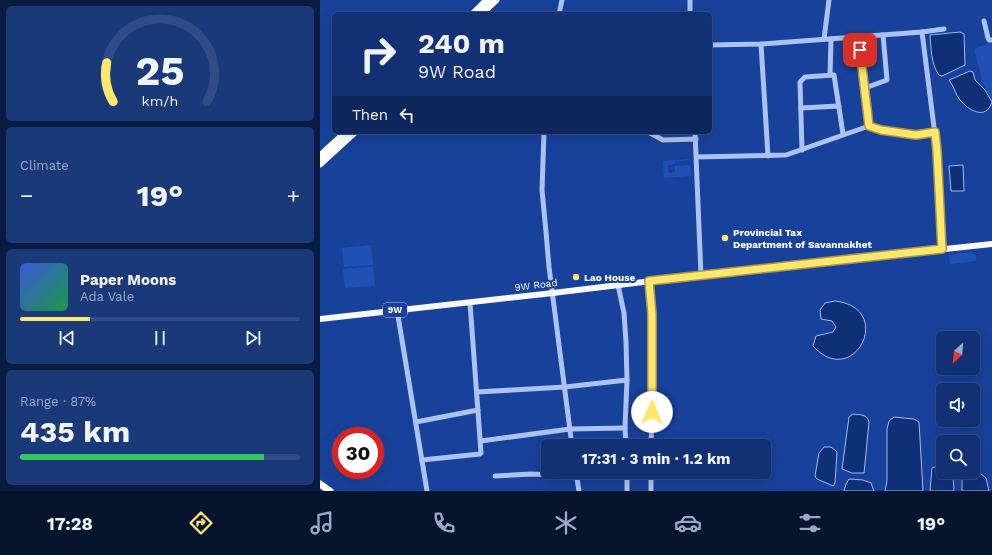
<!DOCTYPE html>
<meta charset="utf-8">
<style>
body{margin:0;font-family:"Work Sans",sans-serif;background:#1a3979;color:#f1f3f6;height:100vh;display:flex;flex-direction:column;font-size:15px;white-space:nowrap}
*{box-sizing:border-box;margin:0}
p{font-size:13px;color:#9ca9c5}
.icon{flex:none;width:22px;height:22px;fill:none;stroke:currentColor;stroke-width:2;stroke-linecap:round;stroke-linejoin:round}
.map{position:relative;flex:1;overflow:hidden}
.panel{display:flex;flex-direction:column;gap:6px;padding:6px;background:#091b40;width:320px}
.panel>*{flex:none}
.top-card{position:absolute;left:12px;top:12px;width:380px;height:122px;border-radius:6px;box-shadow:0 4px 16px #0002,0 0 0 1px #304c86;background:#113174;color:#f1f3f6;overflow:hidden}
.needle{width:26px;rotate:206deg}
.buttons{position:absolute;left:616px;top:331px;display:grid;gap:8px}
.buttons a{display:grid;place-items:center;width:44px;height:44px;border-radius:6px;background:#113174;box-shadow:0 4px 16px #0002,0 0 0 1px #304c86;font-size:20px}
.speed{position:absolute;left:12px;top:427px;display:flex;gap:8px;font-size:20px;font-weight:700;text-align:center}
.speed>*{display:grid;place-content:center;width:52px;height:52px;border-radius:50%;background:#113174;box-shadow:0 4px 16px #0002,0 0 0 1px #304c86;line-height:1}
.speed .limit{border:6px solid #d22;background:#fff;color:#111}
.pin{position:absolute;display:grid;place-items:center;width:34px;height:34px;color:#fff;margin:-17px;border-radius:8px;box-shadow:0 2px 6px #0006}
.me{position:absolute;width:44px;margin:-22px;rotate:1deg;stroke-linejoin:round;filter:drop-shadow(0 0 3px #0008)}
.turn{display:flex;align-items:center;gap:14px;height:84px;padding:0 20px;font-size:18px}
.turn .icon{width:52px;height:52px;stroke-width:2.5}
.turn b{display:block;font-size:28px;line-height:34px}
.then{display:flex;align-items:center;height:38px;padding:0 20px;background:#0003;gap:8px;font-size:15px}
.big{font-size:30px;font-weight:700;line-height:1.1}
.panel .card{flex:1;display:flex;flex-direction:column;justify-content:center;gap:6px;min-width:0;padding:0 14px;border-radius:6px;background:#1a3979}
.panel .dial{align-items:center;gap:0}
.dial svg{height:104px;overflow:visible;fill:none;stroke:#304c86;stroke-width:7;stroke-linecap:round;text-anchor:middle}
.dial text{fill:#f1f3f6;stroke:none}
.song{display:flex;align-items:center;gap:12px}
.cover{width:48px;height:48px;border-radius:6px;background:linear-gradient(135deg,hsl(230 70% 55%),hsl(140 70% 35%))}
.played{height:4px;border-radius:2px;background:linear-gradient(90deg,#ffe66d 25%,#304c86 25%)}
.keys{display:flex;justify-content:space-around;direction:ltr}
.heat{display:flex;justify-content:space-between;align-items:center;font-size:22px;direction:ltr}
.charge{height:6px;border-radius:3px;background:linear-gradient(90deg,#34c759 87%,#304c86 0)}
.trip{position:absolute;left:221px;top:439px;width:230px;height:40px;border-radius:6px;background:#113174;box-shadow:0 4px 16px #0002,0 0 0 1px #304c86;font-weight:700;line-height:40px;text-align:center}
.menu{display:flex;height:64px;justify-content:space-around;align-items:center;background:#07142e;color:#9ca9c5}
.menu .icon{width:28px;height:28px}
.menu .current{color:#ffe66d}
.menu b{font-size:18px;color:#f1f3f6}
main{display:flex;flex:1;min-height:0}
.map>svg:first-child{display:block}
.green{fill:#1f51b4}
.water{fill:#0f2f77;stroke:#9ebcf5}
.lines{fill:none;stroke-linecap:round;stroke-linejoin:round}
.minor{stroke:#acc3f2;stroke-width:5}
.major{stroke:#f7f9ff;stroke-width:6}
.highway{stroke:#fff;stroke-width:7}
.route-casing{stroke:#a69647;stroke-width:10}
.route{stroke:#ffe66d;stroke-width:7}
.poi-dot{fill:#ffe66d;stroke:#17419a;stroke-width:1.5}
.labels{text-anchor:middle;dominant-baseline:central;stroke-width:4;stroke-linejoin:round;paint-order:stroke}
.shield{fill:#17419a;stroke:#b9c6e1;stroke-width:1}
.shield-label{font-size:9px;font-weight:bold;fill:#fff}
.poi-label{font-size:10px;font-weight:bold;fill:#fff;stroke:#17419a;text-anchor:start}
.street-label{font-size:10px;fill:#fff;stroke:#17419a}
</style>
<main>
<section class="panel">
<div class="card dial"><svg viewBox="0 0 100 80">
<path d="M14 69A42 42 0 1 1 86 69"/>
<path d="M14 69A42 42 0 0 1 9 39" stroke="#ffe66d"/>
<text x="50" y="56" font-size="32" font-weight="700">25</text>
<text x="50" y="72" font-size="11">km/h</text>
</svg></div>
<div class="card"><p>Climate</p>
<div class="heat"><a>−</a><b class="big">19°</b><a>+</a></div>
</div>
<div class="card">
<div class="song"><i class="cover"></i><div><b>Paper Moons</b><p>Ada Vale</p></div></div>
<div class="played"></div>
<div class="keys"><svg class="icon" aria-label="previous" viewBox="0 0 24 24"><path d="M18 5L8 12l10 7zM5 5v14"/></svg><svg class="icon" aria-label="pause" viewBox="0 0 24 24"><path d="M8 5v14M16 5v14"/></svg><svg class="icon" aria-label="next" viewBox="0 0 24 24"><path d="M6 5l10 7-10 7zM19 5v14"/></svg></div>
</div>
<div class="card"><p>Range · 87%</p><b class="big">435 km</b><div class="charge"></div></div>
</section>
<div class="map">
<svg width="672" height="491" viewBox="0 0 672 491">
<rect width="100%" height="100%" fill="#17419a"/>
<g class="green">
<polygon points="672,42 672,102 663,83 654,49"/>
<polygon points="369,159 369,160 355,162 355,164 347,165 349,173 355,172 355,166 370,165 371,176 344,178 343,161"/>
<polygon points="51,245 53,265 24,267 22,248"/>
<polygon points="653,252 653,255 656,255 656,261 630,264 629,255"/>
<polygon points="53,266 55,286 25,288 23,269"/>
</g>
<g class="water">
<path d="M640 32 644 34 645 65 622 76 619 75C611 64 611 48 610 35Z"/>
<path d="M650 71 653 72 655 80 665 90 672 102C666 121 648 110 640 100 635 94 634 86 629 80Z"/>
<polygon points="643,165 644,191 631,191 629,166"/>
<path d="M515 301C576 308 534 391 493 346L496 336 513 332 516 327 512 321 501 319 500 310 505 303Z"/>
<path d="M533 414C540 415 547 414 549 422L544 473H532L522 469 529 417Z"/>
<polygon points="574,417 594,419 599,422 603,491 565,491 567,481 567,429 569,421"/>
<polygon points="504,447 511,447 517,452 515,483 513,486 497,479 495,476 499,453"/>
<polygon points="617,466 622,467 623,472 630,472 633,476 634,491 610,491 612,468"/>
<polygon points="649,474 661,474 666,478 669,491 642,491 642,480 644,475"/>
<polygon points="529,479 543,480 551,483 554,491 524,491 526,484"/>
</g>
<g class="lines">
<g class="minor">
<polyline points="370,0 370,14"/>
<polyline points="239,14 242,0"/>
<polyline points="664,21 668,38 669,40 672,40"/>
<polyline points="602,32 617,151 622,249"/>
<polyline points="539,37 549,126"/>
<polyline points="504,39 509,0"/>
<polyline points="441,44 448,156"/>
<polyline points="390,45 441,44 602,32 624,29"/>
<polyline points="510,75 511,39"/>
<polyline points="545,88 567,80 563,35"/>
<polyline points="481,108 519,106"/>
<polyline points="224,132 222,190 226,232 229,267 252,446"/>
<polyline points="328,132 343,140 376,139"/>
<polyline points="375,132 381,275"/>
<polyline points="482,150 480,82 485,77 514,75 523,134"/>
<polyline points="377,157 466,155 549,126 561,130 596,135 615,132"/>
<path d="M329 281C334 336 333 391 331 446"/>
<polyline points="298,285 304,313 306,342 307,380 305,428 306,446"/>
<polyline points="77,310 107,491"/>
<polyline points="157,392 245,387 307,380"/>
<polyline points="96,422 158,410"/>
<polyline points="161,441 250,429 305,428"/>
<polyline points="102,460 160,454 161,453 150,303"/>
<polyline points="256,472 259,491"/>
<polyline points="307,472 307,491"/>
<polyline points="331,472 331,491"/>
<polyline points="175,476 211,474 256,476 307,476"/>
</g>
<polyline class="major" points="0,319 233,293 381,275 672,244"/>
<g class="highway">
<polyline points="153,14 167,0"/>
<polyline points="161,14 176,0"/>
<polyline points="0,156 26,132"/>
<polyline points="0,164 35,132"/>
<polyline points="0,484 10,491"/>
</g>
</g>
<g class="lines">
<defs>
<polyline id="route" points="332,412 332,314 329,281 622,249 617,151 615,132 596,135 561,130 549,126 540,50"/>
</defs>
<use href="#route" class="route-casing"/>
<use href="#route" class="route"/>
</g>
<g class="poi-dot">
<circle cx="405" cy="238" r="4"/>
<circle cx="256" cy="277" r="4"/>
</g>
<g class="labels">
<rect class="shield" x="63" y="303" width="24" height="14" rx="3"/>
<g class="shield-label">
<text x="75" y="310">9W</text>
</g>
<g class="poi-label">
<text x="413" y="232">Provincial Tax<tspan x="413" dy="12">Department of Savannakhet</tspan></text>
<text x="264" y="277">Lao House</text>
</g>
<g class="street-label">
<text transform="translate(216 285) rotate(-7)">9W Road</text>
</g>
</g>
</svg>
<div class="buttons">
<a><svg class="needle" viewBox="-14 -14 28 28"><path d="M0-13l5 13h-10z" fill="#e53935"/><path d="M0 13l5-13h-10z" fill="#9ca9c5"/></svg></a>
<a><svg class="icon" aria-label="sound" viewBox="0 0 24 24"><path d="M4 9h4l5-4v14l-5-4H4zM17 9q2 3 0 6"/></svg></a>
<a><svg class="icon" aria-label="search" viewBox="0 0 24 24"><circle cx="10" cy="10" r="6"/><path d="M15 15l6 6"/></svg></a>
</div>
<div class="speed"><div class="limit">30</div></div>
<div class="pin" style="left:540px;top:50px;background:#d93025"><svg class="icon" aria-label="arrive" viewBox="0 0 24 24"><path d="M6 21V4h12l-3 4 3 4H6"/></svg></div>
<svg class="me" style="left:332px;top:412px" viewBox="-20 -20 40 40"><circle r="19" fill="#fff"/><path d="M0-13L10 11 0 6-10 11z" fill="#ffe66d"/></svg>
<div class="trip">17:31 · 3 min · 1.2 km</div>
<div class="top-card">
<div class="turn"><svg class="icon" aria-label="right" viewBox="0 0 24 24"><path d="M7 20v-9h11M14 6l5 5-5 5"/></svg><div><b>240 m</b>9W Road</div></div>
<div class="then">Then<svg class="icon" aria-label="left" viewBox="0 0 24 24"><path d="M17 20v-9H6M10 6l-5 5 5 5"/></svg></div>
</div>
</div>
</main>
<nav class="menu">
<b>17:28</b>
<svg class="icon current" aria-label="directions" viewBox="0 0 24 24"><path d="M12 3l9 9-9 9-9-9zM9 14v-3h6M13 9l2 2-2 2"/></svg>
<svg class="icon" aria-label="music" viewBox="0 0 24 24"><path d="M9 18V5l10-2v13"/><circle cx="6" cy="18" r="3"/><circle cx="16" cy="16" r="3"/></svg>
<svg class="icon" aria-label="phone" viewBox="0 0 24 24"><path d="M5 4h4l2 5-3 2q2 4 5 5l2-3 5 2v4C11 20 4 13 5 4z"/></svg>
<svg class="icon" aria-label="climate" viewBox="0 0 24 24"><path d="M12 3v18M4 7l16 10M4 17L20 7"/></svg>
<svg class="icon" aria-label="car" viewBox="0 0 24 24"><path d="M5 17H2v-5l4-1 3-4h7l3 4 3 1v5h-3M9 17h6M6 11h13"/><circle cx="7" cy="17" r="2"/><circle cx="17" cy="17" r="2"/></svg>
<svg class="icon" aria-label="filters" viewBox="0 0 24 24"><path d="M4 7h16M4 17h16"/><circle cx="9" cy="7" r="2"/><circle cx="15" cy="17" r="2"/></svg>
<b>19°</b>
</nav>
